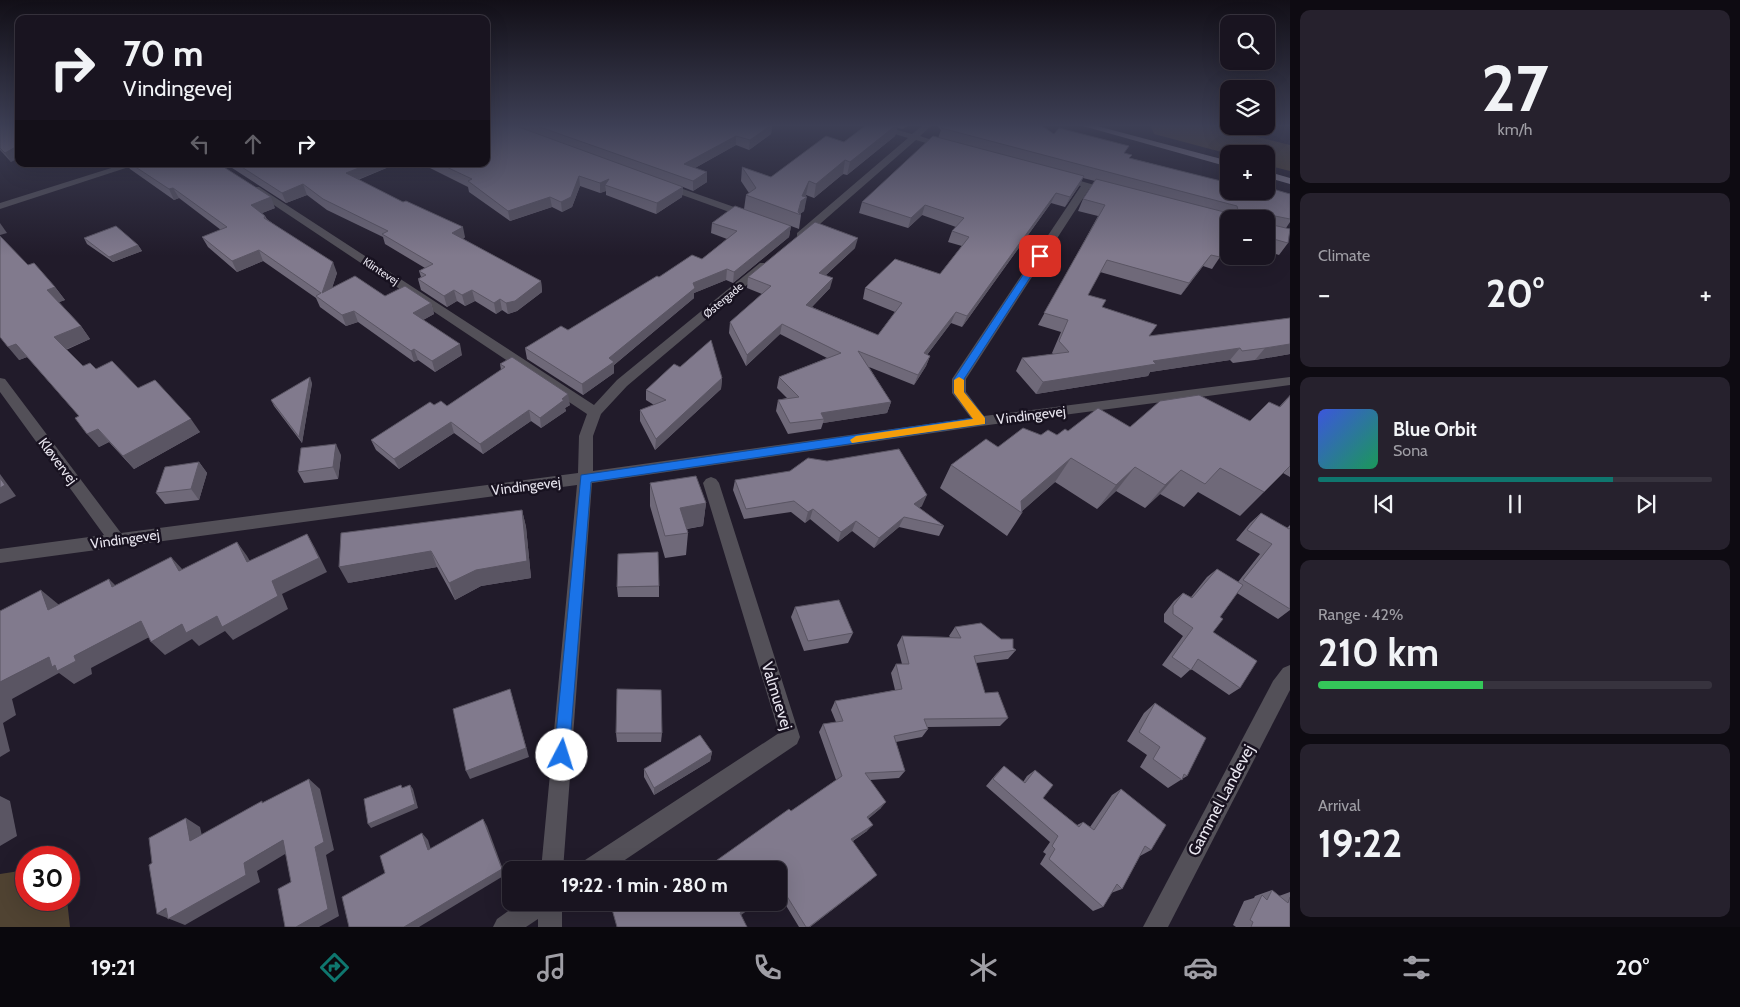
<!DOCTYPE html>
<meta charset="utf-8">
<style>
body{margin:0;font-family:Cabin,sans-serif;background:#26212d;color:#f1f3f6;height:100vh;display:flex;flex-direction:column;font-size:19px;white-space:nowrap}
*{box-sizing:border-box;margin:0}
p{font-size:16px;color:#9f9ea5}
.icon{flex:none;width:28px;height:28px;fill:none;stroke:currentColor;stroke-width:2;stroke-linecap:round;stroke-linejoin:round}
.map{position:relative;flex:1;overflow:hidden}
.panel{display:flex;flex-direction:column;gap:10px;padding:10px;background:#0e0b12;width:450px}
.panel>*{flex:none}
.guide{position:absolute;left:15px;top:15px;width:475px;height:152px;border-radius:10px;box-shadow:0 5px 20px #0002,0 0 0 1px #37333e;background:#191420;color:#f1f3f6;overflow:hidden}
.tools{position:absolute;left:1220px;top:15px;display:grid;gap:10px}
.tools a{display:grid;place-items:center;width:55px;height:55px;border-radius:10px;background:#191420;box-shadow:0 5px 20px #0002,0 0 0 1px #37333e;font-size:25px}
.speed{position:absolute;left:15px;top:846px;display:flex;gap:10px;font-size:25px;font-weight:700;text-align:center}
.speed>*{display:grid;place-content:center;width:65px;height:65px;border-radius:50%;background:#191420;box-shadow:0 5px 20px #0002,0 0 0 1px #37333e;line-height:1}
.speed .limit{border:8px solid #d22;background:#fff;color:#111}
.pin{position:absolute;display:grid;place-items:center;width:42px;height:42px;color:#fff;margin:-21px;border-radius:10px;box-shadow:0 2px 8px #0006}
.me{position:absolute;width:55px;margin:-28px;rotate:5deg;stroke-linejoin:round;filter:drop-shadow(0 0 4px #0008)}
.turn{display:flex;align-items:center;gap:18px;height:105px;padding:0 25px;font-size:22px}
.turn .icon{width:65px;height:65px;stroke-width:2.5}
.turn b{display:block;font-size:35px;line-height:42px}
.lanes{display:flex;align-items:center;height:48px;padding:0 25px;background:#0003;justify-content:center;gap:25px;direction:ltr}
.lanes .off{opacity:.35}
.big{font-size:38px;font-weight:700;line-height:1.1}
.panel .tile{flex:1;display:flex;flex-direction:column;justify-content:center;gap:8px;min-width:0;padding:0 18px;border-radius:10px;background:#26212d}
.panel .dial{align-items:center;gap:0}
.dial b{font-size:65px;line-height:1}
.song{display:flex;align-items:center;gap:15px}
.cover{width:60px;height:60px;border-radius:8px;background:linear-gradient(135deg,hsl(230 70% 55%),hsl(150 70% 35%))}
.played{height:5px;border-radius:2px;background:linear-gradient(90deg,#0f766e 75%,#37333e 75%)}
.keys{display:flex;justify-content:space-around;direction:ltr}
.heat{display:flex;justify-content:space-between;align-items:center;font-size:28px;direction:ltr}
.charge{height:8px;border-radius:4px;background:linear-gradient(90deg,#34c759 42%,#37333e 0)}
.trip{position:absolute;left:502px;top:861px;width:285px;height:50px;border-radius:10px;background:#191420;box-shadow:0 5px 20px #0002,0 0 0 1px #37333e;font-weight:700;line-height:50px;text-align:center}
.menu{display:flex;height:80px;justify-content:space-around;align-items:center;background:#0a080d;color:#9f9ea5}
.menu .icon{width:35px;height:35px}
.menu .active{color:#0f766e}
.menu b{font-size:22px;color:#f1f3f6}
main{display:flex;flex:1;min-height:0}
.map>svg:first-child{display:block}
.green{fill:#504332}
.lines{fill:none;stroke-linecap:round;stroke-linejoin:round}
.minor{fill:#535058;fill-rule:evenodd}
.major{fill:#878191;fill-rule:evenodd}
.wall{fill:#6f6979}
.shaded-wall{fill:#5a5563}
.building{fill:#817a8d;stroke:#5a5563}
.route{fill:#1a73e8;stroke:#114b97}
.slow{fill:#f59e0b}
.labels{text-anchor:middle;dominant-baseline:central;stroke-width:5;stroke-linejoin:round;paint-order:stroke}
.far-street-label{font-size:11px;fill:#e9e6f0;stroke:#181220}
.street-label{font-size:14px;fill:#e9e6f0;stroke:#181220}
.near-street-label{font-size:16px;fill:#e9e6f0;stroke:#181220}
</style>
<main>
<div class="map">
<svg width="1290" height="927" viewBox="0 0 1290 927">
<rect width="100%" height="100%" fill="#211b2a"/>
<g class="green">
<polygon points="1151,126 1215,126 1290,145 1290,171 1266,165 1266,154 1229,154 1154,134"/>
<polygon points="26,870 26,900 67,900 70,927 0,927 0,874"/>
</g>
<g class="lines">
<g class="minor">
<polygon points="869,126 883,126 912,134 922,126 931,126 920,136 950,146 946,149 916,140 805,237 797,237 797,233 908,138"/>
<polygon points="124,164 138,164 0,209 0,203"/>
<polygon points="1060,175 1115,191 1110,194 1089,189 966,379 966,392 984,416 1290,377 1290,385 981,426 592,483 563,870 541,870 577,485 0,563 0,549 104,535 0,392 0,378 5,379 121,533 578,473 579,436 587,414 253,191 253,187 259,187 594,405 617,380 760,263 768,263 768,267 627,386 601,414 593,436 593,471 971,418 952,393 952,379 1081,186 1057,180 1055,178"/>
<polygon points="663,182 754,214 755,216 746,218 660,187 658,185"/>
<polygon points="711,477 716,479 719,483 800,737 797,744 610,870 579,870 582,862 779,733 703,483 706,479"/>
<polygon points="1290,665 1290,690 1168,927 1143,927 1273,681 1283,668"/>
<polygon points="521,902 562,902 562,927 538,927 538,919 526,927 493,927 497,919"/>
</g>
<g class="major">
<polygon points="1083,126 1097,126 1229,161 1229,167"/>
<polygon points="1266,171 1290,178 1290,184 1266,177"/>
</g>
</g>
<g class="wall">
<polygon points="0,126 11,162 0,150"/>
<polygon points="486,126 772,126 771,134 749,150 736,145 695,168 707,182 693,191 683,187 682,197 656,214 606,195 606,191 600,193 580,186 572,207 562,212 552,207 510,221 469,192 468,187 422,164 486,164"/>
<polygon points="865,126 907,126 903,129 897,128 895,136 847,175 843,174 814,198 806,195 804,211 800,214 801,215 799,229 791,226 789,237 733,283 726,280 694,293 694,298 614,365 614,373 583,395 527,359 525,348 568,330 659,277 702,259 727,239 711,233 712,223 744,209 746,195 749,193 741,181 742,167 771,177 844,142"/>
<polygon points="937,126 1042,126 1054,134 1126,153 1130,158 1262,192 1266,191 1290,194 1290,222 1286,228 1288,243 1279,255 1266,251 1266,219 1229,219 1229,249 1224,248 1220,257 1212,269 1203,266 1181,295 1100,272 1088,295 1102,307 1150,336 1290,318 1290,354 1255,360 1233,363 1230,360 1150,372 1148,376 1036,394 1016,371 1022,358 1053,354 1052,353 1061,332 1038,325 1098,216 1078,211 1083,199 1095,181 1083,178 1079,186 1065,207 1051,203 962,327 951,323 927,355 930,356 926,366 914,385 869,367 891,402 887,413 823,423 821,429 788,434 776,411 778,400 787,398 777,388 779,377 827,358 780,334 746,366 729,333 730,322 762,294 747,288 748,277 855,248 826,275 830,288 812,307 878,335 895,312 863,299 865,288 940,274 962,246 948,242 952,231 956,227 922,215 908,228 859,213 862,202 938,138 941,130"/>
<polygon points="127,164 184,164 275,208 262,213 265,216 267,219 337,273 332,288 431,303 434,314 423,320 462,355 435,372 418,360 414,362 358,322 346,326 320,307 316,298 263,261 237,272 208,247 202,237 221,230 179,198 174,200 130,169"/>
<polygon points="226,164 396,164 358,180 465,237 463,239 541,281 542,292 517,311 508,314 502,310 496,314 475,301 465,306 457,301 447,307 421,290 418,279 421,277 419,271 425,268 385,244 383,237 327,210 307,195 286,203"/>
<polygon points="84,238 138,245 142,251 113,262 87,244"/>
<polygon points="28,265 55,287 65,300 59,302 81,326 90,339 66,350 83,366 96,369 138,388 200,432 134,469 109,442 99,447 79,416 27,357 19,360"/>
<polygon points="500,364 570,405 565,408 566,411 541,428 531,421 483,454 454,433 399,469 376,450 371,440 434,405 447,406 501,370"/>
<polygon points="680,367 722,378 721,389 655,450 640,421 640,410 654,405 646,400 646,390"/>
<polygon points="312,383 302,443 274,406 271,400"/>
<polygon points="1290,395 1290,477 1283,473 1240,516 1198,492 1184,507 1160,494 1145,508 1116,491 1097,509 1055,482 1022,511 1022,513 1007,536 940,488 951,465 998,447 1041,435 1057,435 1068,431 1130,427 1250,421 1279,407"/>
<polygon points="341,455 338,479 304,483 298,472"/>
<polygon points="199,462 207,473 199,500 165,504 156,493"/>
<polygon points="735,480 922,506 919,508 944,526 939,536 899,527 874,548 852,531 838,542 810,519 805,523 791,512 744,519 733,490"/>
<polygon points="650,483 706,503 703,526 687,529 688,533 686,555 665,558 650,506"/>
<polygon points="522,510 526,527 531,578 481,586 455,600 437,567 348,583"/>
<polygon points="1261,513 1287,528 1290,525 1290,610 1278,619 1237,593 1220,617 1213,632 1240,688 1229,695 1191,669 1181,678 1162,665 1183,636 1164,622 1164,614 1174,601 1183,593 1191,597 1207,577 1217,569 1238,582 1260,554 1236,540 1250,523"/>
<polygon points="659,586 659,597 618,597 617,587"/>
<polygon points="795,607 853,633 848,643 804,651 791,617"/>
<polygon points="955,627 1013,648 1016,650 1008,659 976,663 985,693 1008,718 1000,726 928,727 928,729 922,737 896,742 905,771 899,778 870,780 881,808 868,819 867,831 853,841 871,880 810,927 799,927 779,894 779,870 791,811 836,780 819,732 823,724 836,722 831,710 835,701 895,690 891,673 896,664 902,664 897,645 902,636 950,637 949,636"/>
<polygon points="1155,703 1187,776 1168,788 1140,767 1147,755 1127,741 1144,713"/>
<polygon points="616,733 662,733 661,742 617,742"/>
<polygon points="712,752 710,761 654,795 644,777 644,769"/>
<polygon points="1004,766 1023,782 1027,776 1035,770 1043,798 1077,825 1083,822 1090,827 1112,795 1121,789 1151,850 1140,856 1122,889 1111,893 1103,907 1093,911 1040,864 1046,854 1043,852 1050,842 986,786 997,773"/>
<polygon points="1272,890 1279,896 1290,892 1290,927 1236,927 1233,925 1244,901 1254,898 1255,896"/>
</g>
<g class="shaded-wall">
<polygon points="770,126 772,126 771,134 749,150 750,140"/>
<polygon points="895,126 898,126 895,136 847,175 850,162"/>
<polygon points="736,136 736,145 684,174 684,164"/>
<polygon points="19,145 19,158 11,162 5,153"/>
<polygon points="845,160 843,174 814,198 816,184"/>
<polygon points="369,164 396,164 349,183 346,173"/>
<polygon points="707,172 707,182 693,191 693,181"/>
<polygon points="579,176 580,186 572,207 562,212 561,202"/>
<polygon points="1084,176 1079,186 1065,207 1070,197"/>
<polygon points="609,179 605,185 606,191 600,193 600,183"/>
<polygon points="809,181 806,195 805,199 807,197 804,211 800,214 798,213 802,196"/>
<polygon points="303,184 307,195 286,203 282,193"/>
<polygon points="683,187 682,197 656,214 657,203"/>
<polygon points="173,188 179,198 174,200 169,189"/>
<polygon points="1056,193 1051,203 962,327 967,316"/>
<polygon points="271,197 275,208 255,216 251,205"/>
<polygon points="550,197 552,207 510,221 508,211"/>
<polygon points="925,205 922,215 908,228 911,218"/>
<polygon points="0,223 7,233 0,235"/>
<polygon points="791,226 789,237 733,283 734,272"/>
<polygon points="463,227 465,237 455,244 452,233"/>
<polygon points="858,238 855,248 817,283 819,273"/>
<polygon points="138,245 142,251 113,262 109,257"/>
<polygon points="259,250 263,261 237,272 232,261"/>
<polygon points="1211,255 1203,266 1181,295 1189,283"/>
<polygon points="333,262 337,273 327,303 322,293"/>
<polygon points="727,269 726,280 694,293 694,298 614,365 614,373 583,395 582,384 609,358 693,283"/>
<polygon points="833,278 830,288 804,315 806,305"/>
<polygon points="541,281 542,292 517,311 508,314 506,303"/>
<polygon points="55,287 65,300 57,303 47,290"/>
<polygon points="454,290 457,301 447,307 444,296"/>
<polygon points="472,290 475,301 465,306 462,295"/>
<polygon points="500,299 502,310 496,314 494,303"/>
<polygon points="431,303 434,314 416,324 413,313"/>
<polygon points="354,311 358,322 346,326 342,315"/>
<polygon points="956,312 951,323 920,364 924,353"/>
<polygon points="782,324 780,334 746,366 747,355"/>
<polygon points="81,326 90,339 64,350 54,337"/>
<polygon points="16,344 27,357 19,360 8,347"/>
<polygon points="460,344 462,355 435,372 432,361"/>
<polygon points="1290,344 1290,354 1255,360 1265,348"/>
<polygon points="1240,348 1230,360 1150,372 1148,376 1036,394 1043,382 1153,361"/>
<polygon points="414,349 418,360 414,362 411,351"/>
<polygon points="930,356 926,366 914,385 918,375"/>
<polygon points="310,377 312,383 302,443 299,437"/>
<polygon points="722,378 721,389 655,450 656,439"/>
<polygon points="568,394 570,405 565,408 566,411 541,428 540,418"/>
<polygon points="891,402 887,413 823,423 824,419 821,413"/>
<polygon points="529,410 531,421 483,454 480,444"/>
<polygon points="191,419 200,432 134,469 123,456"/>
<polygon points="451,422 454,433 399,469 394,459"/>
<polygon points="98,429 109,442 99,447 87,434"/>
<polygon points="336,444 341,455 338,479 333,467"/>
<polygon points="1071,458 1055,482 1021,512 1021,501"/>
<polygon points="199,462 207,473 199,500 191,489"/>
<polygon points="1135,467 1116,491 1097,509 1116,485"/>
<polygon points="1181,470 1160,494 1145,508 1165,485"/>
<polygon points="0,474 16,496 0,504"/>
<polygon points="927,495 922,506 909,514 914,504"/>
<polygon points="706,503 703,526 679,530 680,508"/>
<polygon points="813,509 810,519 805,523 808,512"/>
<polygon points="522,510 526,527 531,578 481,586 455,600 449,583"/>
<polygon points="904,517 899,527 874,548 879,538"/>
<polygon points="856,521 852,531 838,542 841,532"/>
<polygon points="307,534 315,548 327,572 282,594 288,609 233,640 225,631 199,646 192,639 165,655 151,642 182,624 217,616 272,581"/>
<polygon points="237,542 247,556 258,575 247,562"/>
<polygon points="431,551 437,567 348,583 339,567"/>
<polygon points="171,557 183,570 179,571"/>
<polygon points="109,579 123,593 112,587"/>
<polygon points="41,590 58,604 64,623 48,610"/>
<polygon points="141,621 155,634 91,668 92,674 74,684 59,673 12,699 16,715 3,723 10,751 0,757 0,682 49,657 74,656"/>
<polygon points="510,689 529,757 470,779 466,771"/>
<polygon points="712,752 710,761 654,795 654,788"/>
<polygon points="309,779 320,789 334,850 326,855 339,916 319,927 296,927 315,847"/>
<polygon points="410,785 413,789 418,808 371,828 368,824"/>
<polygon points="0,796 10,801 17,836 0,846"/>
<polygon points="886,802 881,808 862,824 867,817"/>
<polygon points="186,818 200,827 205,849 190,841"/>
<polygon points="483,819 487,826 505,875 419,927 404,927"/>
<polygon points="873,825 867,831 846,845 851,839"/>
<polygon points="422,833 428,840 433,856 428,850"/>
<polygon points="283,840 295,848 257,871 260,882 185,925 157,914"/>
<polygon points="877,875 871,880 810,927 809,927"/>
<polygon points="755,902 759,902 737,918 740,913"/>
</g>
<g class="building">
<polygon points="0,126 19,126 19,145 5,153 0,148"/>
<polygon points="486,126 516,126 683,187 657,203 605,185 609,179 600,183 579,176 571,197 561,202 550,197 508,211 468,181 472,179 440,164 486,164"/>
<polygon points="537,126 770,126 750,140 736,136 684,164 707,172 693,181"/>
<polygon points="865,126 895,126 850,162 845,160 816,184 809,181 802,196 807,197 801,201 798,212 801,215 746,195 756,188 742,167 771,177 826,136 844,142"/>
<polygon points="943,126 1042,126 1054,134 1059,128 1129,146 1124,153 1132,155 1129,158 1229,183 1229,191 1260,191 1263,192 1263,191 1266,191 1266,187 1290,194 1290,219 1275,216 1272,217 1273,225 1290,229 1288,243 1266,237 1266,219 1229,219 1229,235 1228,235 1220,257 1211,255 1189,283 1107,260 1088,295 1106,300 1102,307 1157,325 1149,336 1290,318 1290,344 1265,348 1242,351 1240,348 1153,361 1156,364 1043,382 1022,358 1069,352 1059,341 1068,320 1044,313 1105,205 1083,199 1096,179 1236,215 1239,214 1237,206 941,128"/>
<polygon points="933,136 1084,176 1070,197 1056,193 967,316 956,312 924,353 930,356 918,375 858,351 891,402 821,413 824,419 790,423 778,400 799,397 779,377 841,353 782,324 747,355 730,322 771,286 748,277 815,222 858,238 819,273 833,278 806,305 878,335 902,303 865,288 895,259 940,274 969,237 952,231 964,218 925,205 911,218 862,202"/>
<polygon points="131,164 184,164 186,165 189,164 219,164 271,197 251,205 265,216 264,218 333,262 322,293 355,276 385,296 405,286 431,303 413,313 460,344 432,361 414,349 411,351 354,311 342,315 316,296 321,293 259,250 232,261 202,237 227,227 173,188 169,189"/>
<polygon points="237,164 369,164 346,173 403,202 406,201 463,227 452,233 541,281 515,301 506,303 500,299 494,303 472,290 462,295 454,290 444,296 418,279 426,275 419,271 433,264 382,234 388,231 323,199 303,184 282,193"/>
<polygon points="735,206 791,226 734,272 727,269 693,283 695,288 609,358 614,362 582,384 525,348 561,326 568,330 657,276 659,277 692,255 702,259 737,231 712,223"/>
<polygon points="116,226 138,245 109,257 84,238"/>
<polygon points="0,236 28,265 34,263 55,287 47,290 81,326 54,337 83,366 90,363 96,369 112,361 138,388 155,380 191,419 123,456 98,429 87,434 75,418 79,416 16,344 8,347 0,337"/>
<polygon points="711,340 722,378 656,439 640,410 666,400 646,390 674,364 680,367"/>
<polygon points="512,357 568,394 562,399 564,400 540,418 529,410 480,444 451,422 394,459 371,440 430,402 434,405 441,401 447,406 505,367 500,364"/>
<polygon points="310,377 299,437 271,400"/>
<polygon points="1199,395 1250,421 1269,402 1280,407 1290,396 1290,466 1264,492 1220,468 1205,484 1181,470 1165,485 1135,467 1116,485 1071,458 1021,501 1022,513 951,465 986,439 998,447 1023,428 1041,435 1048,430 1057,435 1065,429 1068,431 1098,408 1130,427 1160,401"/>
<polygon points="336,444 333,467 298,472 301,448"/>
<polygon points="899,449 927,495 914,504 944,526 904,517 879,538 856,521 841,532 813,509 808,512 794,501 746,509 735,480 790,471 808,458 827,461"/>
<polygon points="199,462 191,489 156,493 165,467"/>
<polygon points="696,476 706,503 680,508 688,533 665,536 650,483"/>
<polygon points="0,478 5,485 0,488"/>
<polygon points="522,510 527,561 476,570 449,583 431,551 339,567 341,533"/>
<polygon points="1261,513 1289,529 1290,528 1290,609 1243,580 1272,544 1247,530"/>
<polygon points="307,534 319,558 272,581 278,596 222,627 217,616 186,633 182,624 151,642 141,621 74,656 76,661 57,671 55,665 52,667 49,657 0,682 0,611 41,590 48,610 109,579 112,587 171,557 179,571 237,542 247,562"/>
<polygon points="658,552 659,586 617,587 618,554"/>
<polygon points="1217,569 1243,585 1220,617 1223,619 1213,632 1257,661 1240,688 1198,659 1191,670 1172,657 1193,628 1173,614 1173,606 1183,593 1192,598"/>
<polygon points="839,600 853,633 808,641 795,607"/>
<polygon points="981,623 1001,639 1013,639 1013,648 1016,650 974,656 985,693 998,692 1008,718 924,719 928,729 894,736 905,771 865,773 886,802 867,817 873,825 851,839 877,875 809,927 806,927 780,885 779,886 779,870 703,870 789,809 791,811 842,776 823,724 843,721 835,701 902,689 896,664 909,664 902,636 961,638 955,627"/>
<polygon points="510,689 526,748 466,771 453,709"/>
<polygon points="617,689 661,690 662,733 616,733"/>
<polygon points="1155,703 1206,738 1187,776 1184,774 1182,780 1153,759 1160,747 1139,732"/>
<polygon points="700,735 712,752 654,788 644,769"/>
<polygon points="1004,766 1025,783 1035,770 1053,785 1043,798 1079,827 1083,822 1094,830 1121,789 1166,825 1151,850 1145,846 1122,889 1117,884 1103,907 1049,859 1055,849 1052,846 1058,836 993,779"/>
<polygon points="309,779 324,842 315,847 328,909 296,927 285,927 278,889 291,882 283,840 244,863 246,875 168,919 166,908 157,914 149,865 152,863 149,838 186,818 190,841 262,801 262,803"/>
<polygon points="401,785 402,788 410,785 415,804 368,824 364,799"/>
<polygon points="483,819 502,869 404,927 349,927 342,897 385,873 380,856 422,833 428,850"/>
<polygon points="1272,890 1288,903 1290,897 1290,927 1251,927 1253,922 1250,920 1262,895 1267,900"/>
<polygon points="610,902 755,902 740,913 747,927 617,927"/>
</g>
<linearGradient id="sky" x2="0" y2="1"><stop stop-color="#120f17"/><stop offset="0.49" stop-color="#3d3f55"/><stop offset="1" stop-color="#3d3f55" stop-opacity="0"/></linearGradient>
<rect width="1290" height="256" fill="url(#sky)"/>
<polygon class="route" points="1037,254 1044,256 964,379 964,392 985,418 985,424 591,482 569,755 567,761 562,763 556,761 554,755 581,475 973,418 954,393 954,379"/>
<polygon class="slow" points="959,377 964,380 964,392 985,418 985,424 852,443 850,440 856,436 973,419 954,393 954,380"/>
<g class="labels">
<g class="far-street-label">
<text transform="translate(381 271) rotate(33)">Klintevej</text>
<text transform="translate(723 300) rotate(-40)">Østergade</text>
</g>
<g class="street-label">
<text transform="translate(1031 415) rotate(-7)">Vindingevej</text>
<text transform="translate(58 461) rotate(53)">Kløvervej</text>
<text transform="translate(526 486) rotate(-7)">Vindingevej</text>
<text transform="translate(125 539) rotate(-8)">Vindingevej</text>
</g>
<g class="near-street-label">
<text transform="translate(777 696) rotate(73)">Valmuevej</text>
<text transform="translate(1221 800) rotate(-62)">Gammel Landevej</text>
</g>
</g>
</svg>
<div class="tools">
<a><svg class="icon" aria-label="search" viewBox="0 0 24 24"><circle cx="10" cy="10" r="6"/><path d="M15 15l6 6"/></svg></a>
<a><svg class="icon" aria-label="layers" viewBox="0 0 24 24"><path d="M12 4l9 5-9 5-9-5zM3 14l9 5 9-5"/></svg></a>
<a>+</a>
<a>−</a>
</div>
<div class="speed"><div class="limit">30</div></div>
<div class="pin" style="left:1040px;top:256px;background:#d93025"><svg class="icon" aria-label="arrive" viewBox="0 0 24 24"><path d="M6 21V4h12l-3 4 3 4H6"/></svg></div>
<svg class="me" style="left:562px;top:755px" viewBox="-20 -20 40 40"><circle r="19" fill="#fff"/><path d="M0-13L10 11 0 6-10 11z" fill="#1a73e8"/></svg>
<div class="trip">19:22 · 1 min · 280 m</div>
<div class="guide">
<div class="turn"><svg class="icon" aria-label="right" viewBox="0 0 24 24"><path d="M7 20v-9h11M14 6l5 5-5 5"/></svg><div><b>70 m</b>Vindingevej</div></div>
<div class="lanes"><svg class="icon off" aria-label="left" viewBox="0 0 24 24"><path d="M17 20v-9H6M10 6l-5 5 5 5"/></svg><svg class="icon off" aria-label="ahead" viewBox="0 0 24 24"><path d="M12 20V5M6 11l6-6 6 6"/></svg><svg class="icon" aria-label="right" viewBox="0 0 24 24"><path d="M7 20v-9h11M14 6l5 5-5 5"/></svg></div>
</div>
</div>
<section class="panel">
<div class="tile dial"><b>27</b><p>km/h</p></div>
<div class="tile"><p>Climate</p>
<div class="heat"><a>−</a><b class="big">20°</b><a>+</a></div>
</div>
<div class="tile">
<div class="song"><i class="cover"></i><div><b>Blue Orbit</b><p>Sona</p></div></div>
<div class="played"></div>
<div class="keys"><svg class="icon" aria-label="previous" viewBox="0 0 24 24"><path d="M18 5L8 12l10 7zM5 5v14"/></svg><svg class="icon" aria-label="pause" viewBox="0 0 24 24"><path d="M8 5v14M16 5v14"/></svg><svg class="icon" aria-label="next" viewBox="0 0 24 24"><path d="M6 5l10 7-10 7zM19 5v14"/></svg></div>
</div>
<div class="tile"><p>Range · 42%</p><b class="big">210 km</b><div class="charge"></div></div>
<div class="tile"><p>Arrival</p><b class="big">19:22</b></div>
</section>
</main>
<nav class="menu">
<b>19:21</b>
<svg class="icon active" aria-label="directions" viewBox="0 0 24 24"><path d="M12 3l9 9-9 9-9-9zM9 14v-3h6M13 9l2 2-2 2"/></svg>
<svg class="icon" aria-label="music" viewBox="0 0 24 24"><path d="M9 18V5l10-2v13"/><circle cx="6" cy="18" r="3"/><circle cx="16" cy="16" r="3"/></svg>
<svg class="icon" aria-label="phone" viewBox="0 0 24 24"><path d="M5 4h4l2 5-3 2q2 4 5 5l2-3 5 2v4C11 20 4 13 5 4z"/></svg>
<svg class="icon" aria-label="climate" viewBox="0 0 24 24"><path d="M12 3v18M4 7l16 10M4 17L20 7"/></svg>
<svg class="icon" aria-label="car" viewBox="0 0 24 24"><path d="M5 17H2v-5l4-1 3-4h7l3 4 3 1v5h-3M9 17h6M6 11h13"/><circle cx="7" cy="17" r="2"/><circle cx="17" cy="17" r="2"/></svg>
<svg class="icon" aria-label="filters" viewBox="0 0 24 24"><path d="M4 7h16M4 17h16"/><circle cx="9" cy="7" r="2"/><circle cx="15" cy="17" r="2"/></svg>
<b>20°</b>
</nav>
